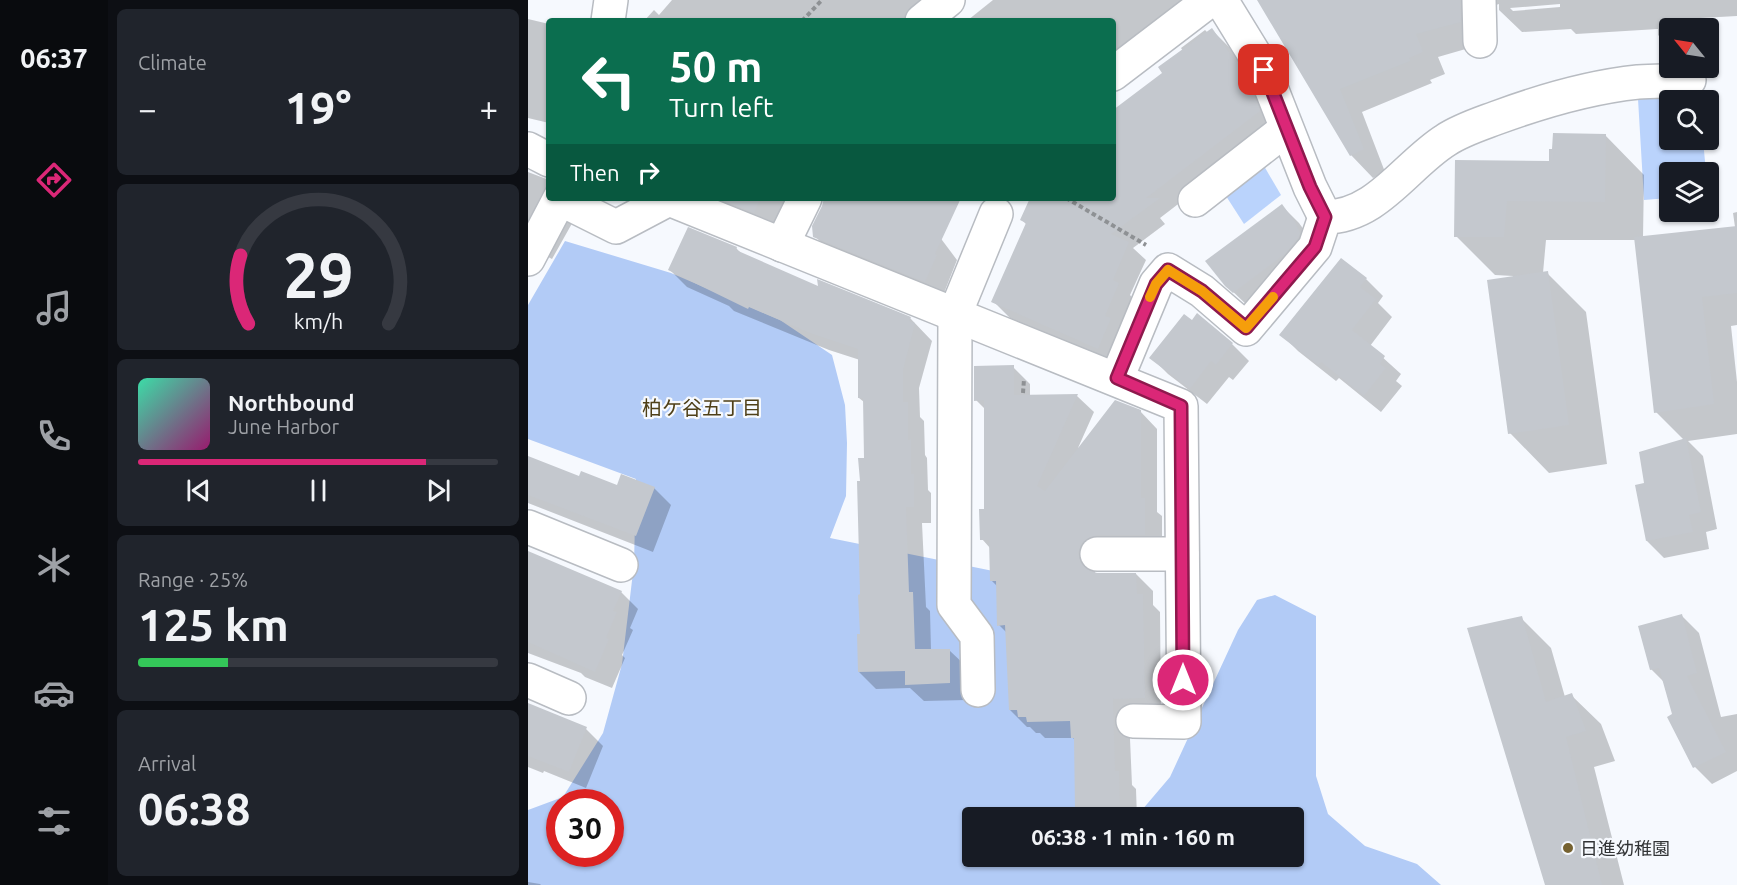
<!DOCTYPE html>
<meta charset="utf-8">
<style>
body{margin:0;font-family:Ubuntu,"Noto Sans JP",sans-serif;background:#20242c;color:#f1f3f6;height:100vh;display:flex;flex-direction:column;font-size:22px;white-space:nowrap}
*{box-sizing:border-box;margin:0}
p{font-size:20px;color:#9ea1a6}
.icon{flex:none;width:33px;height:33px;fill:none;stroke:currentColor;stroke-width:2;stroke-linecap:round;stroke-linejoin:round}
.map{position:relative;flex:1;overflow:hidden}
.details{display:flex;flex-direction:column;gap:9px;padding:9px;background:#0d0f14;width:420px}
.details>*{flex:none}
.top-card{position:absolute;left:18px;top:18px;width:570px;height:183px;border-radius:6px;box-shadow:0 2px 4px #0004;background:#0b6e4f;color:#fff;overflow:hidden}
.needle{width:39px;rotate:300deg}
.buttons{position:absolute;left:1131px;top:18px;display:grid;gap:12px}
.buttons a{display:grid;place-items:center;width:60px;height:60px;border-radius:6px;background:#171b24;box-shadow:0 2px 4px #0004;font-size:30px}
.speed{position:absolute;left:18px;top:789px;display:flex;gap:12px;font-size:30px;font-weight:700;text-align:center}
.speed>*{display:grid;place-content:center;width:78px;height:78px;border-radius:50%;background:#171b24;box-shadow:0 2px 4px #0004;line-height:1}
.speed .limit{border:9px solid #d22;background:#fff;color:#111}
.pin{position:absolute;display:grid;place-items:center;width:51px;height:51px;color:#fff;margin:-26px;border-radius:12px;box-shadow:0 3px 9px #0006}
.me{position:absolute;width:66px;margin:-33px;rotate:0deg;stroke-linejoin:round;filter:drop-shadow(0 0 4px #0008)}
.turn{display:flex;align-items:center;gap:21px;height:126px;padding:0 24px;font-size:27px}
.turn .icon{width:78px;height:78px;stroke-width:2.5}
.turn b{display:block;font-size:42px;line-height:51px}
.then{display:flex;align-items:center;height:57px;padding:0 24px;background:#0003;gap:12px;font-size:22px}
.big{font-size:45px;font-weight:700;line-height:1.1}
.details .widget{flex:1;display:flex;flex-direction:column;justify-content:center;gap:9px;min-width:0;padding:0 21px;border-radius:9px;background:#20242c}
.details .dial{align-items:center;gap:0}
.dial svg{height:156px;overflow:visible;fill:none;stroke:#363941;stroke-width:7;stroke-linecap:round;text-anchor:middle}
.dial text{fill:#f1f3f6;stroke:none}
.song{display:flex;align-items:center;gap:18px}
.cover{width:72px;height:72px;border-radius:9px;background:linear-gradient(135deg,hsl(160 70% 55%),hsl(320 70% 35%))}
.played{height:6px;border-radius:3px;background:linear-gradient(90deg,#db2777 80%,#363941 80%)}
.keys{display:flex;justify-content:space-around;direction:ltr}
.heat{display:flex;justify-content:space-between;align-items:center;font-size:33px;direction:ltr}
.charge{height:9px;border-radius:4px;background:linear-gradient(90deg,#34c759 25%,#363941 0)}
.trip{position:absolute;left:434px;top:807px;width:342px;height:60px;border-radius:6px;background:#171b24;box-shadow:0 2px 4px #0004;font-weight:700;line-height:60px;text-align:center}
main{display:flex;flex:1;min-height:0}
.dock{display:flex;flex-direction:column;width:108px;justify-content:space-around;align-items:center;background:#090b0e;color:#9ea1a6}
.dock .icon{width:42px;height:42px}
.dock .current{color:#db2777}
.dock b{font-size:27px;color:#f1f3f6}
.map>svg:first-child{display:block}
.green{fill:#bad3fc}
.forest{fill:#b2cbf6;fill-rule:evenodd}
.shadow{fill:#0003;fill-rule:evenodd}
.building{fill:#c4c8ce}
.lines{fill:none;stroke-linecap:round;stroke-linejoin:round}
.minor-casing{stroke:#b8bcc2;stroke-width:36}
.path{stroke:#8e9194;stroke-width:4;stroke-dasharray:4.5 3;stroke-linecap:butt}
.minor{stroke:#fff;stroke-width:33}
.route-casing{stroke:#8e194d;stroke-width:15}
.route{stroke:#db2777;stroke-width:10}
.slow{stroke:#f59e0b;stroke-width:10}
.poi-dot{fill:#766231;stroke:#f6f9fe;stroke-width:2}
.labels{text-anchor:middle;dominant-baseline:central;stroke-width:4.5;stroke-linejoin:round;paint-order:stroke}
.poi-label{font-size:18px;fill:#323436;stroke:#f6f9fe;text-anchor:start}
.neighbourhood-label{font-size:20px;fill:#4f4018;stroke:#f6f9fe}
</style>
<main>
<nav class="dock">
<b>06:37</b>
<svg class="icon current" aria-label="directions" viewBox="0 0 24 24"><path d="M12 3l9 9-9 9-9-9zM9 14v-3h6M13 9l2 2-2 2"/></svg>
<svg class="icon" aria-label="music" viewBox="0 0 24 24"><path d="M9 18V5l10-2v13"/><circle cx="6" cy="18" r="3"/><circle cx="16" cy="16" r="3"/></svg>
<svg class="icon" aria-label="phone" viewBox="0 0 24 24"><path d="M5 4h4l2 5-3 2q2 4 5 5l2-3 5 2v4C11 20 4 13 5 4z"/></svg>
<svg class="icon" aria-label="climate" viewBox="0 0 24 24"><path d="M12 3v18M4 7l16 10M4 17L20 7"/></svg>
<svg class="icon" aria-label="car" viewBox="0 0 24 24"><path d="M5 17H2v-5l4-1 3-4h7l3 4 3 1v5h-3M9 17h6M6 11h13"/><circle cx="7" cy="17" r="2"/><circle cx="17" cy="17" r="2"/></svg>
<svg class="icon" aria-label="filters" viewBox="0 0 24 24"><path d="M4 7h16M4 17h16"/><circle cx="9" cy="7" r="2"/><circle cx="15" cy="17" r="2"/></svg>
</nav>
<section class="details">
<div class="widget"><p>Climate</p>
<div class="heat"><a>−</a><b class="big">19°</b><a>+</a></div>
</div>
<div class="widget dial"><svg viewBox="0 0 100 80">
<path d="M14 69A42 42 0 1 1 86 69"/>
<path d="M14 69A42 42 0 0 1 10 34" stroke="#db2777"/>
<text x="50" y="56" font-size="32" font-weight="700">29</text>
<text x="50" y="72" font-size="11">km/h</text>
</svg></div>
<div class="widget">
<div class="song"><i class="cover"></i><div><b>Northbound</b><p>June Harbor</p></div></div>
<div class="played"></div>
<div class="keys"><svg class="icon" aria-label="previous" viewBox="0 0 24 24"><path d="M18 5L8 12l10 7zM5 5v14"/></svg><svg class="icon" aria-label="pause" viewBox="0 0 24 24"><path d="M8 5v14M16 5v14"/></svg><svg class="icon" aria-label="next" viewBox="0 0 24 24"><path d="M6 5l10 7-10 7zM19 5v14"/></svg></div>
</div>
<div class="widget"><p>Range · 25%</p><b class="big">125 km</b><div class="charge"></div></div>
<div class="widget"><p>Arrival</p><b class="big">06:38</b></div>
</section>
<div class="map">
<svg width="1209" height="885" viewBox="0 0 1209 885">
<rect width="100%" height="100%" fill="#f6f9fe"/>
<g class="green">
<polygon points="1171,94 1171,100 1142,100 1142,140 1175,140 1178,172 1142,172 1141,198 1116,200 1110,99"/>
<polygon points="736,166 753,195 716,224 698,196"/>
</g>
<path class="forest" d="M37 241 143 273 252 320 304 355 317 405 319 443 318 496 302 538 505 579 551 693 570 789 564 817 444 818V856H765V818L608 817 642 777 710 630 729 600 747 595 788 616V776L800 814 837 846 889 864 913 885H0V810L35 797 75 733 94 664 106 564 108 479 0 439V305ZM32 802H82V854H32Z"/>
<g class="shadow">
<polygon points="144,0 413,0 387,21 116,21 126,10 131,15"/>
<polygon points="465,0 654,0 667,17 585,61 585,21 435,21 438,18 440,20"/>
<path d="M732 0H1209V16L1173 18 1175 28H1142V47L1130 35V29L1048 34 1043 29 994 32 971 10V4L965 6 955 44 910 57 917 74 902 80 904 83 834 112 857 172 845 178 823 155ZM1032 4V7L985 11 982 8Z"/>
<polygon points="0,19 21,24 21,123 0,118"/>
<polygon points="677,30 680,33 684,30 701,47 736,97 748,129 632,218 637,224 605,248 618,260 602,295 607,301 587,365 482,318 465,301 499,225 494,220 504,198 585,198 585,112 636,73 655,51 653,48"/>
<polygon points="1077,135 1116,175 1115,238 1207,227 1205,213 1209,212 1209,325 1203,326 1209,382 1209,434 1160,441 1175,456 1189,529 1178,532 1181,549 1136,558 1119,541 1117,484 1156,440 1128,412 1108,240 1018,240 1015,273 1019,273 1058,312 1079,464 1021,473 982,433 985,276 967,275 928,236 1022,163"/>
<polygon points="0,172 21,180 21,198 51,211 24,259 0,246"/>
<polygon points="177,198 263,198 254,218 249,216 243,229"/>
<polygon points="315,198 411,198 393,212 429,260 414,298 304,254 287,236"/>
<polygon points="754,206 771,223 784,241 723,309 698,285"/>
<polygon points="208,248 215,255 292,288 382,318 404,341 391,388 392,417 396,421 397,455 399,458 400,490 403,493 403,523 394,523 398,607 402,611 403,650 421,650 439,667 439,700 396,701 382,688 348,689 331,672 333,635 333,482 338,460 336,402 331,398 332,360 301,350 206,311 201,306 159,287 142,270"/>
<polygon points="838,279 855,296 850,303 864,317 842,346 873,374 868,381 874,386 853,412 811,378 808,381 770,351 753,334"/>
<polygon points="704,344 721,361 705,380 701,377 679,404 640,374 623,357"/>
<polygon points="485,367 502,384 502,396 549,396 566,412 550,448 612,411 629,429 629,512 634,516 634,552 570,561 567,571 567,574 608,574 625,591 625,605 632,612 633,715 601,715 604,785 608,789 609,818 557,818 549,809 548,741 545,738 517,738 512,733 508,733 502,727 499,727 482,710 479,633 471,625 470,587 463,580 462,548 454,539 458,511 458,410 448,400"/>
<polygon points="0,458 52,478 90,487 126,488 143,505 125,552 0,503"/>
<polygon points="0,555 93,592 110,609 102,628 105,630 94,655 97,658 84,688 57,677 53,673 0,653"/>
<polygon points="1154,616 1171,633 1193,717 1209,714 1209,771 1184,784 1167,767 1141,717 1146,715 1137,683 1123,669"/>
<polygon points="993,618 1023,648 1037,697 1043,695 1073,724 1087,761 1066,767 1096,885 1018,885"/>
<polygon points="0,706 58,729 75,746 58,788 16,771 15,773 0,767"/>
<polygon points="0,882 12,884 13,885 0,885"/>
</g>
<g class="building">
<polygon points="729,0 932,0 933,22 888,34 895,52 881,58 882,61 812,89 836,149 822,156"/>
<polygon points="684,28 719,78 732,111 618,198 632,198 583,234 601,242 585,280 591,283 577,316 583,318 570,349 463,302 498,223 492,220 502,198 585,198 585,110 634,73 630,67"/>
<polygon points="1025,133 1078,134 1077,202 979,201 976,237 926,237 927,160 1021,161 1021,149 1024,149"/>
<polygon points="193,198 233,198 226,213 192,199"/>
<polygon points="296,198 433,198 407,254 409,255 397,282 285,237 284,226 294,206"/>
<polygon points="754,204 767,222 772,233 770,238 757,254 705,293 697,286 677,261"/>
<polygon points="1209,226 1209,293 1174,297 1186,404 1126,413 1106,237"/>
<polygon points="160,227 209,247 208,250 290,286 289,279 383,317 381,321 387,323 375,370 375,402 380,402 380,440 383,439 383,474 386,474 386,507 378,507 381,592 385,592 387,649 422,649 422,683 377,685 377,671 330,672 329,634 332,634 330,595 332,594 329,481 332,481 330,458 336,458 335,398 330,398 330,349 282,333 221,307 220,309 140,270"/>
<polygon points="813,258 839,278 832,287 848,299 824,330 857,356 852,364 858,368 836,396 793,362 790,365 751,335"/>
<polygon points="1020,271 1041,425 980,434 959,280"/>
<polygon points="669,313 705,343 688,365 683,361 662,389 621,358 656,314 664,320"/>
<polygon points="486,365 486,395 550,394 509,486 517,491 587,400 613,410 613,498 617,498 617,535 569,535 560,538 553,544 550,553 553,563 560,570 569,573 608,573 609,594 615,594 617,698 585,699 587,771 591,771 592,809 547,810 546,738 543,738 542,721 499,722 498,717 490,717 489,710 481,710 477,625 469,626 468,581 462,581 461,540 452,540 451,509 456,509 456,400 446,401 446,366"/>
<polygon points="1158,438 1173,512 1161,515 1165,532 1118,541 1107,485 1116,483 1111,452"/>
<polygon points="0,456 51,476 53,471 89,485 93,474 127,487 108,536 0,495"/>
<polygon points="0,551 94,591 85,611 89,612 78,638 81,639 67,672 0,642"/>
<polygon points="1154,614 1169,673 1159,676 1198,752 1165,768 1139,717 1144,714 1131,668 1122,670 1110,626"/>
<polygon points="994,616 1018,702 1044,693 1058,731 1038,737 1074,885 1017,885 939,628"/>
<polygon points="0,703 59,727 41,772 0,756"/>
</g>
<g class="lines">
<defs>
<g id="minor">
<polyline points="693,0 736,70 782,187 797,217"/>
<polyline points="951,0 952,41"/>
<polyline points="80,21 83,0"/>
<polyline points="394,21 420,0"/>
<polyline points="585,74 682,0"/>
<polyline points="0,149 21,160"/>
<polyline points="32,199 88,227 141,199 653,406 656,722 605,721"/>
<polyline points="667,200 758,129"/>
<polyline points="254,245 277,198"/>
<polyline points="0,259 32,198"/>
<path d="M589 378 628 284 640 270 674 291 718 329 787 247 797 217C849 217 878 165 918 140 933 130 952 124 968 118 1014 101 1062 87 1110 82 1127 81 1144 81 1161 80"/>
<polyline points="0,527 93,565"/>
<polyline points="569,554 654,554"/>
<polyline points="0,680 41,698"/>
<polyline points="450,690 449,636 426,605 427,314 468,214"/>
</g>
</defs>
<use href="#minor" class="minor-casing"/>
<g class="path">
<polyline points="274,21 294,0"/>
<polyline points="538,198 618,245"/>
<polyline points="495,393 496,379"/>
</g>
<use href="#minor" class="minor"/>
</g>
<g class="lines">
<defs>
<polyline id="route" points="655,680 653,406 589,378 628,284 640,270 674,291 718,328 787,247 797,217 782,187 736,70"/>
</defs>
<use href="#route" class="route-casing"/>
<use href="#route" class="route"/>
<polyline class="slow" points="622,297 628,284 640,270 674,291 718,328 745,297"/>
</g>
<circle class="poi-dot" cx="1040" cy="848" r="6"/>
<g class="labels">
<g class="poi-label">
<text x="1052" y="848">日進幼稚園</text>
</g>
<g class="neighbourhood-label">
<text x="174" y="407">柏ケ谷五丁目</text>
</g>
</g>
</svg>
<div class="buttons">
<a><svg class="needle" viewBox="-14 -14 28 28"><path d="M0-13l5 13h-10z" fill="#e53935"/><path d="M0 13l5-13h-10z" fill="#9ea1a6"/></svg></a>
<a><svg class="icon" aria-label="search" viewBox="0 0 24 24"><circle cx="10" cy="10" r="6"/><path d="M15 15l6 6"/></svg></a>
<a><svg class="icon" aria-label="layers" viewBox="0 0 24 24"><path d="M12 4l9 5-9 5-9-5zM3 14l9 5 9-5"/></svg></a>
</div>
<div class="speed"><div class="limit">30</div></div>
<div class="pin" style="left:736px;top:70px;background:#d93025"><svg class="icon" aria-label="arrive" viewBox="0 0 24 24"><path d="M6 21V4h12l-3 4 3 4H6"/></svg></div>
<svg class="me" style="left:655px;top:680px" viewBox="-20 -20 40 40"><circle r="17" fill="#db2777" stroke="#fff" stroke-width="3"/><path d="M0-11L8 9 0 5-8 9z" fill="#fff"/></svg>
<div class="trip">06:38 · 1 min · 160 m</div>
<div class="top-card">
<div class="turn"><svg class="icon" aria-label="left" viewBox="0 0 24 24"><path d="M17 20v-9H6M10 6l-5 5 5 5"/></svg><div><b>50 m</b>Turn left</div></div>
<div class="then">Then<svg class="icon" aria-label="right" viewBox="0 0 24 24"><path d="M7 20v-9h11M14 6l5 5-5 5"/></svg></div>
</div>
</div>
</main>
